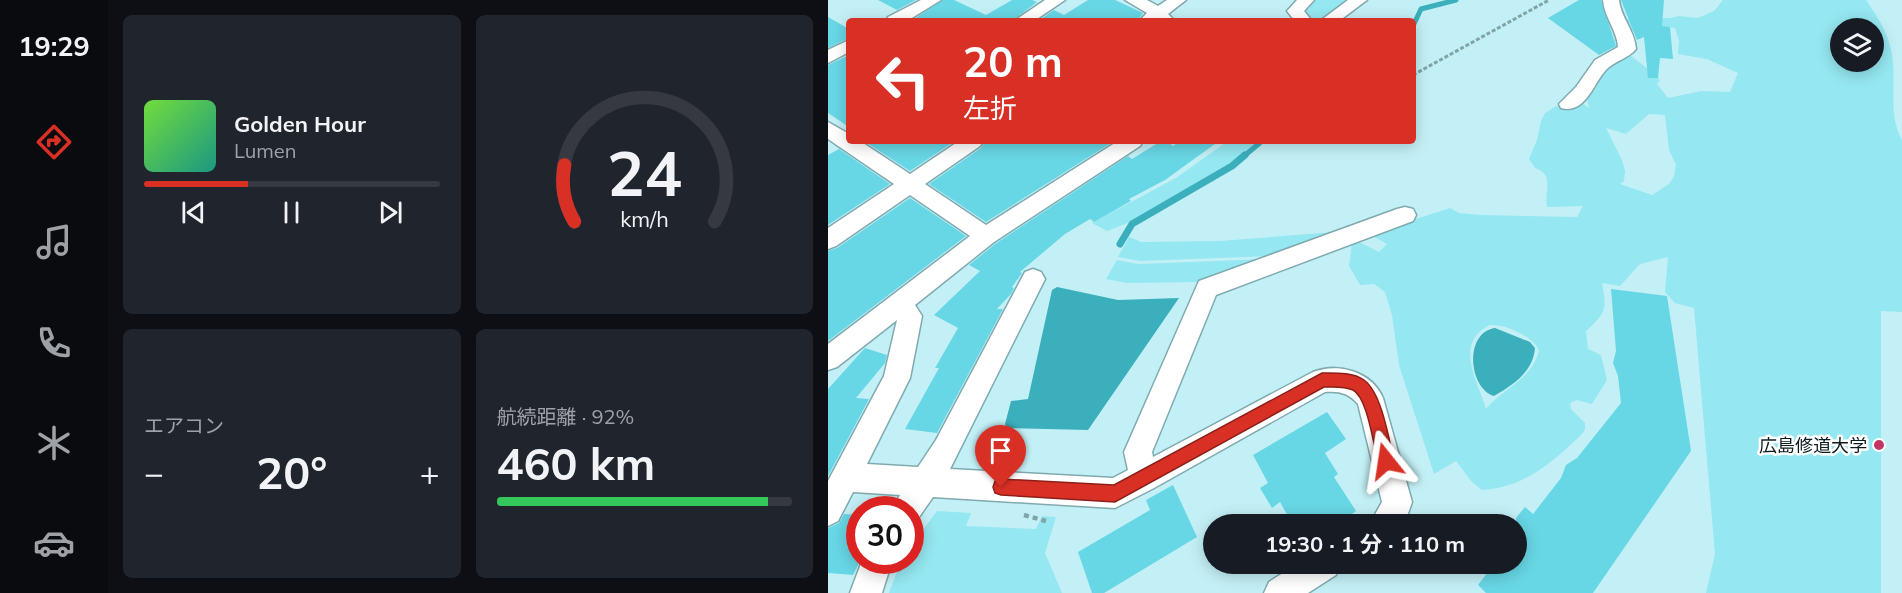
<!DOCTYPE html>
<html lang="ja">
<meta charset="utf-8">
<style>
body{margin:0;font-family:Mulish,"Noto Sans JP",sans-serif;background:#20242c;color:#f1f3f6;height:100vh;display:flex;flex-direction:column;font-size:22px;white-space:nowrap}
*{box-sizing:border-box;margin:0}
p{font-size:20px;color:#9ea1a6}
.icon{flex:none;width:33px;height:33px;fill:none;stroke:currentColor;stroke-width:2;stroke-linecap:round;stroke-linejoin:round}
.map{position:relative;flex:1;overflow:hidden}
.details{display:flex;flex-direction:column;gap:15px;padding:15px;background:#0d0f14;width:720px}
.details>*{flex:none}
.hud{position:absolute;left:18px;top:18px;width:570px;height:126px;border-radius:6px;box-shadow:0 3px 15px #0003;background:#d93025;color:#fff;overflow:hidden}
.tools{position:absolute;left:1002px;top:18px;display:grid;gap:12px}
.tools a{display:grid;place-items:center;width:54px;height:54px;border-radius:50%;background:#171b24;box-shadow:0 3px 15px #0003;font-size:30px}
.speed{position:absolute;left:18px;top:496px;display:flex;gap:12px;font-size:30px;font-weight:700;text-align:center}
.speed>*{display:grid;place-content:center;width:78px;height:78px;border-radius:50%;background:#171b24;box-shadow:0 3px 15px #0003;line-height:1}
.speed .limit{border:9px solid #d22;background:#fff;color:#111}
.pin{position:absolute;display:grid;place-items:center;width:51px;height:51px;color:#fff;margin:-62px -26px;border-radius:50% 50% 50% 0;rotate:-45deg;box-shadow:0 0 6px #0007}
.pin .icon{rotate:45deg}
.me{position:absolute;width:66px;margin:-33px;rotate:345deg;stroke-linejoin:round;filter:drop-shadow(0 0 4px #0008)}
.turn{display:flex;align-items:center;gap:21px;height:126px;padding:0 18px;font-size:27px}
.turn .icon{width:78px;height:78px;stroke-width:2.5}
.turn b{display:block;font-size:42px;line-height:51px}
.big{font-size:45px;font-weight:700;line-height:1.1}
.details .widget{flex:1;display:flex;flex-direction:column;justify-content:center;gap:9px;min-width:0;padding:0 21px;border-radius:9px;background:#20242c}
.details .dial{align-items:center;gap:0}
.dial svg{height:156px;overflow:visible;fill:none;stroke:#363941;stroke-width:7;stroke-linecap:round;text-anchor:middle}
.dial text{fill:#f1f3f6;stroke:none}
.song{display:flex;align-items:center;gap:18px}
.cover{width:72px;height:72px;border-radius:9px;background:linear-gradient(135deg,hsl(100 70% 55%),hsl(170 70% 35%))}
.played{height:6px;border-radius:3px;background:linear-gradient(90deg,#d93025 35%,#363941 35%)}
.keys{display:flex;justify-content:space-around;direction:ltr}
.heat{display:flex;justify-content:space-between;align-items:center;font-size:33px;direction:ltr}
.charge{height:9px;border-radius:4px;background:linear-gradient(90deg,#34c759 92%,#363941 0)}
.details .tiles{flex:1;display:grid;gap:15px;grid-template-columns:repeat(2,1fr)}
.trip{position:absolute;left:375px;top:514px;width:324px;height:60px;border-radius:30px;background:#171b24;box-shadow:0 3px 15px #0003;font-weight:700;line-height:60px;text-align:center}
main{display:flex;flex:1;min-height:0}
.tabs{display:flex;flex-direction:column;width:108px;justify-content:space-around;align-items:center;background:#090b0e;color:#9ea1a6}
.tabs .icon{width:42px;height:42px}
.tabs .on{color:#d93025}
.tabs b{font-size:27px;color:#f1f3f6}
.map>svg:first-child{display:block}
.green{fill:#95e7f1;fill-rule:evenodd}
.water{fill:#3bafbc}
.lines{fill:none;stroke-linecap:round;stroke-linejoin:round}
.stream-far1{stroke:#3bafbc;stroke-width:5}
.stream{stroke:#3bafbc;stroke-width:7}
.building{fill:#68d7e5}
.minor-casing{stroke:#7faab0;stroke-width:3}
.path-far1{stroke:#81a4a8;stroke-width:3;stroke-dasharray:4 2;stroke-linecap:butt}
.path{stroke:#81a4a8;stroke-width:4.5;stroke-dasharray:5 4;stroke-linecap:butt}
.minor{fill:#fff;fill-rule:evenodd}
.route{fill:#d93025;stroke:#8d1f18;stroke-width:1.5}
.poi-dot{fill:#c23565;stroke:#fff;stroke-width:2}
.labels{text-anchor:middle;dominant-baseline:central;stroke-width:5;stroke-linejoin:round;paint-order:stroke}
.poi-label{font-size:18px;fill:#0b1c1e;stroke:#fff;text-anchor:end}
</style>
<main>
<nav class="tabs">
<b>19:29</b>
<svg class="icon on" aria-label="directions" viewBox="0 0 24 24"><path d="M12 3l9 9-9 9-9-9zM9 14v-3h6M13 9l2 2-2 2"/></svg>
<svg class="icon" aria-label="music" viewBox="0 0 24 24"><path d="M9 18V5l10-2v13"/><circle cx="6" cy="18" r="3"/><circle cx="16" cy="16" r="3"/></svg>
<svg class="icon" aria-label="phone" viewBox="0 0 24 24"><path d="M5 4h4l2 5-3 2q2 4 5 5l2-3 5 2v4C11 20 4 13 5 4z"/></svg>
<svg class="icon" aria-label="climate" viewBox="0 0 24 24"><path d="M12 3v18M4 7l16 10M4 17L20 7"/></svg>
<svg class="icon" aria-label="car" viewBox="0 0 24 24"><path d="M5 17H2v-5l4-1 3-4h7l3 4 3 1v5h-3M9 17h6M6 11h13"/><circle cx="7" cy="17" r="2"/><circle cx="17" cy="17" r="2"/></svg>
</nav>
<section class="details">
<div class="tiles">
<div class="widget">
<div class="song"><i class="cover"></i><div><b>Golden Hour</b><p>Lumen</p></div></div>
<div class="played"></div>
<div class="keys"><svg class="icon" aria-label="previous" viewBox="0 0 24 24"><path d="M18 5L8 12l10 7zM5 5v14"/></svg><svg class="icon" aria-label="pause" viewBox="0 0 24 24"><path d="M8 5v14M16 5v14"/></svg><svg class="icon" aria-label="next" viewBox="0 0 24 24"><path d="M6 5l10 7-10 7zM19 5v14"/></svg></div>
</div>
<div class="widget dial"><svg viewBox="0 0 100 80">
<path d="M14 69A42 42 0 1 1 86 69"/>
<path d="M14 69A42 42 0 0 1 9 40" stroke="#d93025"/>
<text x="50" y="56" font-size="32" font-weight="700">24</text>
<text x="50" y="72" font-size="11">km/h</text>
</svg></div>
<div class="widget"><p>エアコン</p>
<div class="heat"><a>−</a><b class="big">20°</b><a>+</a></div>
</div>
<div class="widget"><p>航続距離 · 92%</p><b class="big">460 km</b><div class="charge"></div></div>
</div>
</section>
<div class="map">
<svg width="1074" height="593" viewBox="0 0 1074 593">
<rect width="100%" height="100%" fill="#c3f0f6"/>
<g class="green">
<polygon points="485,0 522,0 491,20 483,21 474,12"/>
<path d="M895 0H1038C1051 18 1064 40 1065 63 1067 90 1061 117 1074 140V312L1053 311V593H878L887 554 866 308 847 303 837 292 840 257 812 264 792 286 774 283C779 309 778 313 758 331L760 349 773 355 779 380 764 404 749 400 742 403 743 409 757 423V430L752 436C722 464 697 487 654 490L644 482 628 461 606 474 571 365 564 315 557 292 546 284 532 285 521 266 524 243H533L551 252 559 244 541 234 622 208 631 213 653 215 749 217 755 206 719 207C716 192 727 174 707 168L701 159 709 140 713 121 717 113 728 106 742 107 753 102 761 108 759 99 766 90 769 79 786 61 802 55 830 77 832 81 829 84 840 98 873 91 902 92 910 73 879 59 850 54 851 41 847 28 814 23 805 31 798 23 799 19 803 18H842L851 16 870 18 886 11ZM1012 28H1046V62H1012ZM821 114 837 115 841 150 848 165 846 176 841 184 824 195 792 184 796 181 797 171 794 160 778 128 798 134ZM662 325C678 324 704 336 711 350 705 379 675 388 658 409 651 383 624 343 662 325Z"/>
<polygon points="400,141 430,141 402,165 305,221 279,231 264,223 348,178"/>
<polygon points="507,232 445,256 312,261 290,257 301,237 313,242 392,241"/>
<polygon points="438,259 381,280 370,282 299,283 278,279 289,260 310,264"/>
<polygon points="109,511 143,513 138,526 208,529 214,516 228,517 217,553 234,593 61,593 73,561 82,561 83,546"/>
</g>
<g class="water">
<polygon points="229,287 290,300 351,298 260,430 179,428 177,424 183,401 200,399 224,290"/>
<path d="M667 328 702 342 707 348C705 372 685 385 666 396 641 389 635 333 667 328Z"/>
</g>
<g class="lines">
<g class="stream-far1">
<polyline points="585,26 593,9 628,0"/>
<polyline points="415,157 434,141"/>
</g>
<polyline class="stream" points="292,244 304,224 404,166 417,155"/>
</g>
<g class="building">
<polygon points="50,0 88,0 69,10"/>
<polygon points="115,0 126,0 158,15 184,0 204,0 209,2 184,21 90,21 86,19"/>
<polygon points="260,0 287,0 315,13 309,21 210,21 226,10 236,15"/>
<polygon points="751,0 773,0 788,46 771,55 720,18"/>
<polygon points="793,0 836,0 834,26 842,27 845,59 832,58 830,78 820,78 816,37 809,40"/>
<polygon points="0,17 21,29 21,38 0,48"/>
<polygon points="21,55 21,127 0,113 0,65"/>
<polygon points="36,141 127,141 82,171"/>
<polygon points="157,141 281,141 283,143 158,222 101,184 153,148"/>
<polygon points="333,141 338,141 345,146 352,141 391,141 337,180 301,199 303,201 266,222 262,219 237,234 192,272 194,273 184,287 186,288 183,294 169,309 175,309 109,433 77,429 111,368 107,368 130,328 106,315 152,271 141,265 167,244 300,156 304,159"/>
<polygon points="11,149 62,184 0,225 0,155"/>
<polygon points="82,198 138,236 0,341 0,251 9,248"/>
<polygon points="783,289 839,296 863,451 765,593 658,593 650,585 666,564 688,564 688,518 697,507 705,514 733,478 738,465 749,458 793,403 790,376 785,363 788,351"/>
<polygon points="37,348 59,355 57,363 28,398 41,399 0,476 0,389"/>
<polygon points="499,412 518,439 497,453 510,474 506,477 528,511 509,525 465,525 452,502 444,508 432,488 440,483 425,455"/>
<polygon points="345,485 369,537 276,593 264,593 250,552 322,510 318,500"/>
<polygon points="16,514 32,515 32,561 25,575 0,573 0,528 11,523"/>
</g>
<g class="lines">
<defs>
<g id="minor">
<polygon points="93,0 113,0 79,21 58,21 60,17"/>
<polygon points="217,0 237,0 206,21 186,21"/>
<polygon points="297,0 319,0 330,6 339,0 358,0 340,14 347,21 311,21 319,13"/>
<polygon points="469,0 486,0 476,11 484,21 467,21 459,11"/>
<polygon points="520,0 539,0 511,21 492,21"/>
<path d="M775 0H791C793 18 807 31 808 49 801 58 789 60 780 68 766 80 759 115 733 108L731 104 748 87 767 60 790 47C789 30 776 17 775 0Z"/>
<polygon points="21,40 21,52 0,63 0,50"/>
<path d="M0 122 21 134V141H32L82 174 131 141H155L152 146 97 184 158 225 290 141H315L312 146 166 242 87 305 94 316 82 378 39 464 90 467 108 440 197 272 205 269 213 272 217 279 122 469 285 478 300 470 296 452 371 281 569 209 577 207 585 209 588 215 585 221 388 295 324 452 325 457 485 372C511 362 544 372 555 398L584 502 576 525H541L554 502 530 404C520 393 512 391 497 392L326 488 287 508 105 497 89 520 82 523V510H64L72 495 25 492 10 521 0 526V481L56 376 69 320 9 367 0 370V344L142 236 82 195 8 246 0 249V228L66 184 0 139Z"/>
<polygon points="34,561 64,561 54,593 22,593"/>
<polygon points="469,564 512,564 508,575 480,593 436,593 441,582"/>
</g>
</defs>
<use href="#minor" class="minor-casing"/>
<polyline class="path-far1" points="585,75 721,0"/>
<polyline class="path" points="196,515 218,521"/>
<use href="#minor" class="minor"/>
</g>
<path class="route" d="M494 373C507 373 525 372 536 380 554 393 561 440 566 461L564 466 558 469 552 466C545 449 541 399 525 390 516 386 505 387 496 387L287 502 173 495 167 493 165 487 167 481 173 479 286 485Z"/>
<circle class="poi-dot" cx="1051" cy="445" r="6"/>
<g class="labels">
<g class="poi-label">
<text x="1039" y="445">広島修道大学</text>
</g>
</g>
</svg>
<div class="tools">
<a><svg class="icon" aria-label="layers" viewBox="0 0 24 24"><path d="M12 4l9 5-9 5-9-5zM3 14l9 5 9-5"/></svg></a>
</div>
<div class="speed"><div class="limit">30</div></div>
<div class="pin" style="left:173px;top:487px;background:#d93025"><svg class="icon" aria-label="arrive" viewBox="0 0 24 24"><path d="M6 21V4h12l-3 4 3 4H6"/></svg></div>
<svg class="me" style="left:558px;top:461px" viewBox="-20 -20 40 40"><path d="M0-17L14 15 0 8-14 15z" fill="#d93025" stroke="#fff" stroke-width="4"/></svg>
<div class="trip">19:30 · 1 分 · 110 m</div>
<div class="hud">
<div class="turn"><svg class="icon" aria-label="left" viewBox="0 0 24 24"><path d="M17 20v-9H6M10 6l-5 5 5 5"/></svg><div><b>20 m</b>左折</div></div>
</div>
</div>
</main>
